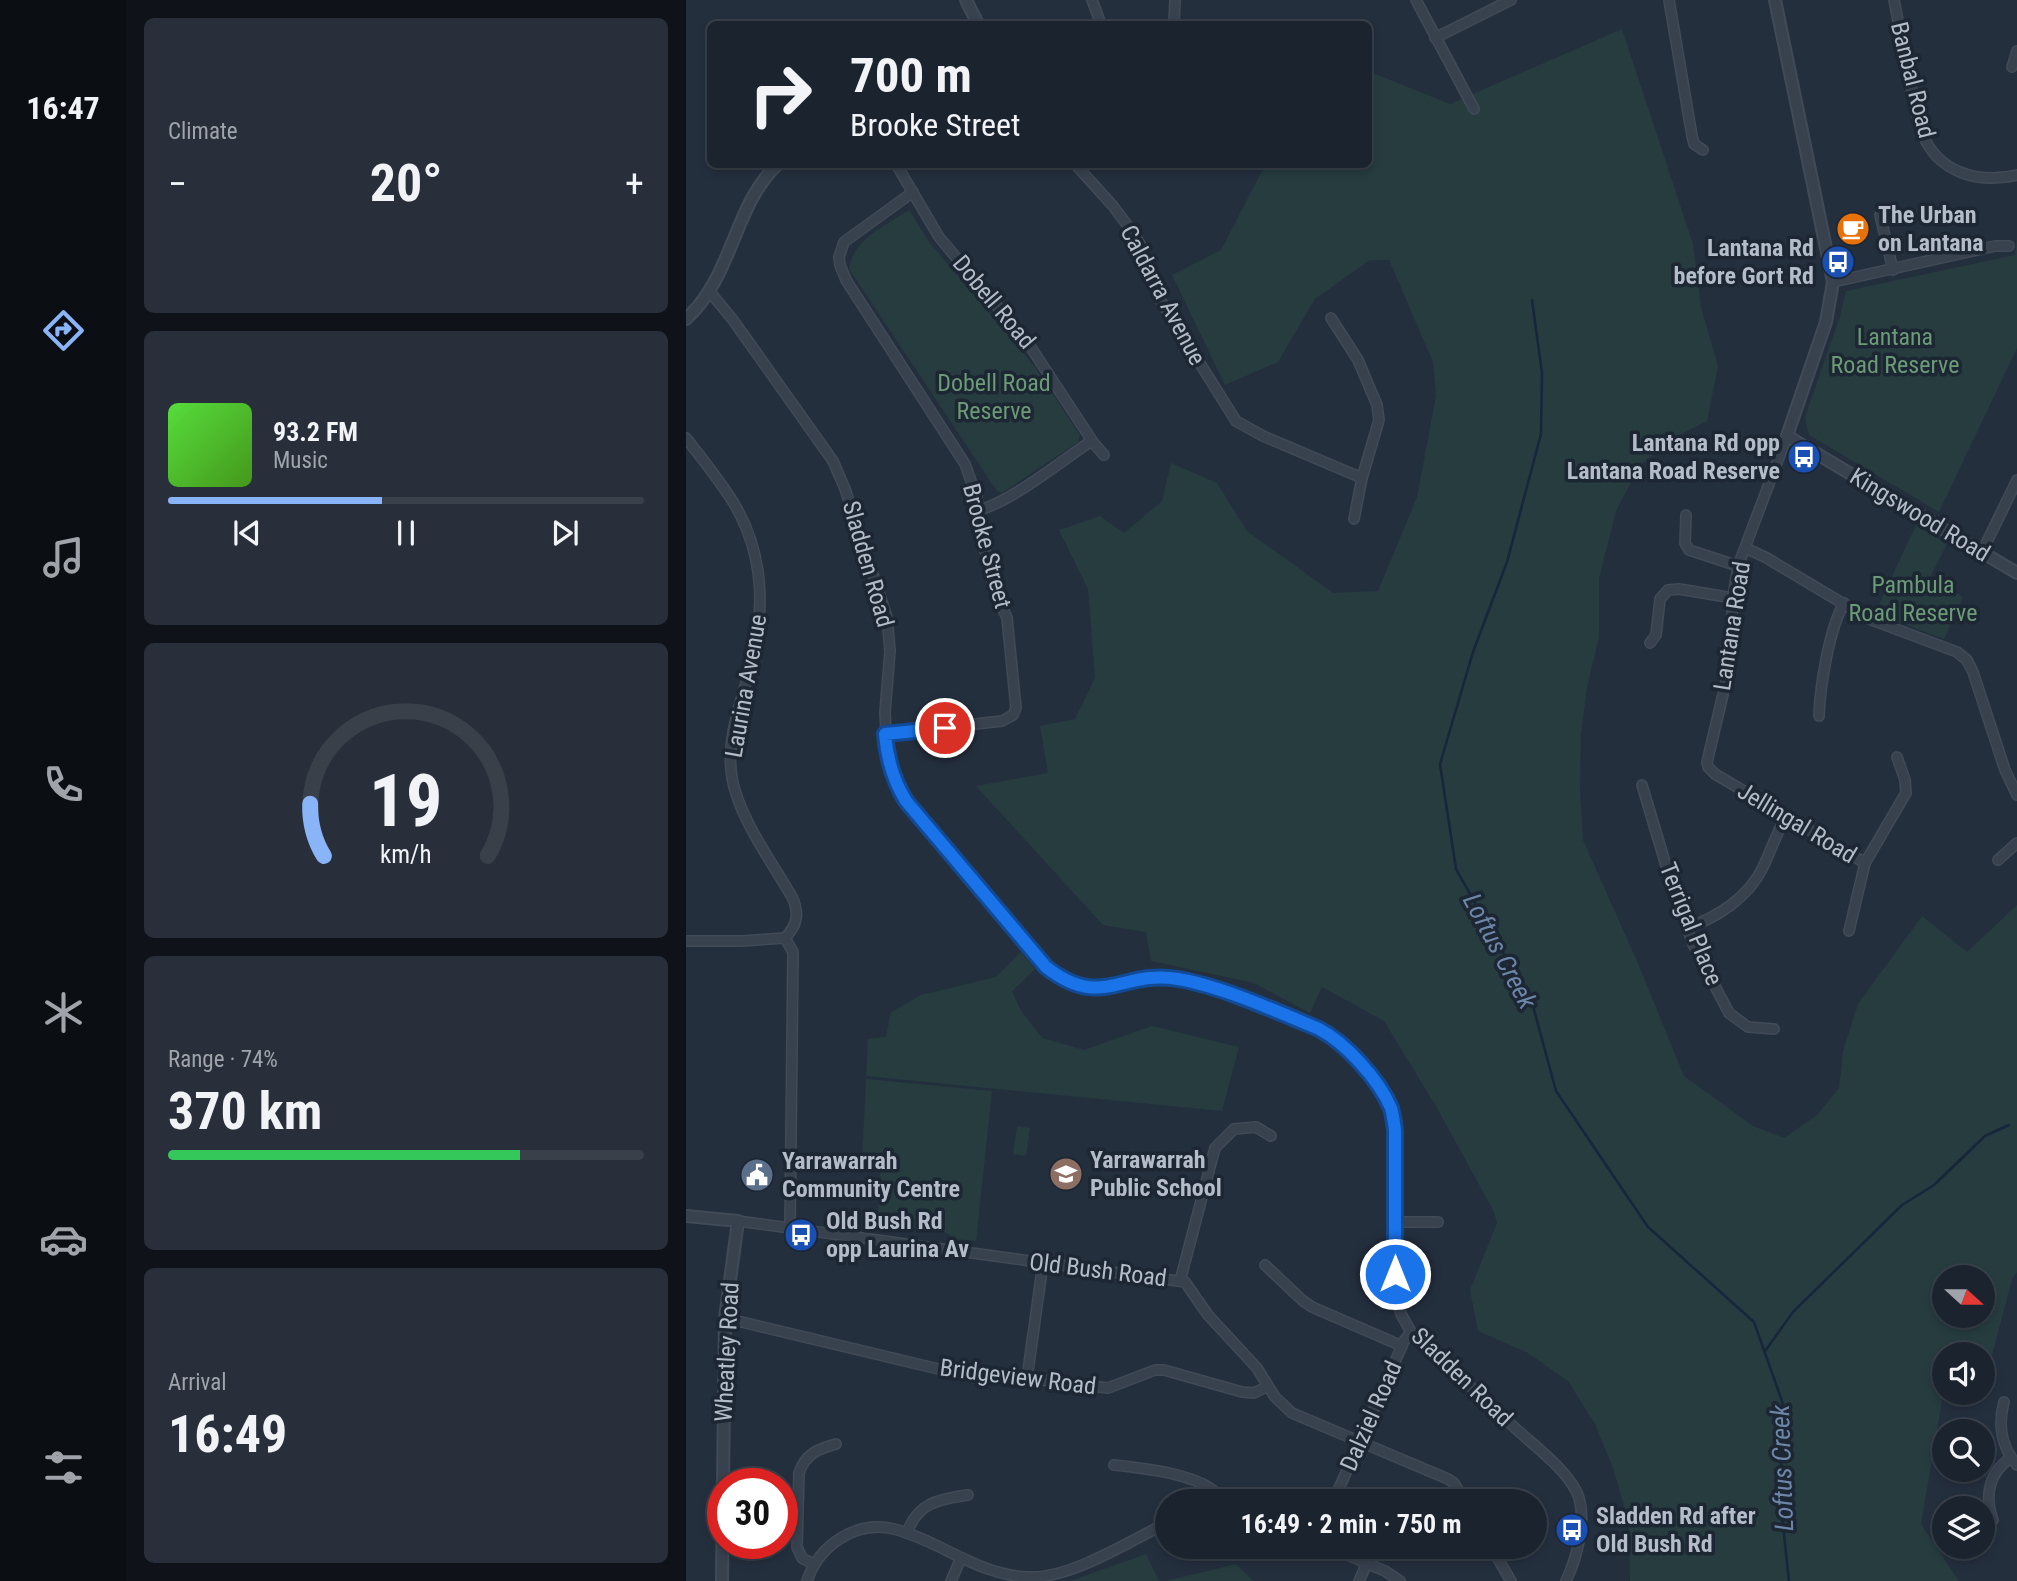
<!DOCTYPE html>
<meta charset="utf-8">
<style>
body{margin:0;font-family:"Roboto Condensed",sans-serif;background:#282f3a;color:#f1f3f6;height:100vh;display:flex;flex-direction:column;font-size:26px;white-space:nowrap}
*{box-sizing:border-box;margin:0}
p{font-size:23px;color:#a0a4aa}
.icon{flex:none;width:38px;height:38px;fill:none;stroke:currentColor;stroke-width:2;stroke-linecap:round;stroke-linejoin:round}
.map{position:relative;flex:1;overflow:hidden}
.drawer{display:flex;flex-direction:column;gap:18px;padding:18px;background:#0f1319;width:560px}
.drawer>*{flex:none}
.guide{position:absolute;left:21px;top:21px;width:665px;height:147px;border-radius:10px;box-shadow:0 4px 10px #0003,0 0 0 2px #39404a;background:#1b232e;color:#f1f3f6;overflow:hidden}
.needle{width:46px;rotate:111deg}
.tools{position:absolute;left:1246px;top:1265px;display:grid;gap:14px}
.tools a{display:grid;place-items:center;width:63px;height:63px;border-radius:50%;background:#1b232e;box-shadow:0 4px 10px #0003,0 0 0 2px #39404a;font-size:35px}
.speed{position:absolute;left:21px;top:1468px;display:flex;gap:14px;font-size:35px;font-weight:700;text-align:center}
.speed>*{display:grid;place-content:center;width:91px;height:91px;border-radius:50%;background:#1b232e;box-shadow:0 4px 10px #0003,0 0 0 2px #39404a;line-height:1}
.speed .limit{border:10px solid #d22;background:#fff;color:#111}
.pin{position:absolute;display:grid;place-items:center;width:60px;height:60px;color:#fff;margin:-30px;border:4px solid #fff;border-radius:50%;box-shadow:0 2px 7px #0007}
.me{position:absolute;width:77px;margin:-38px;rotate:0deg;stroke-linejoin:round;filter:drop-shadow(0 0 5px #0008)}
.turn{display:flex;align-items:center;gap:24px;height:147px;padding:0 28px;font-size:32px}
.turn .icon{width:91px;height:91px;stroke-width:2.5}
.turn b{display:block;font-size:49px;line-height:60px}
.big{font-size:52px;font-weight:700;line-height:1.1}
.drawer .widget{flex:1;display:flex;flex-direction:column;justify-content:center;gap:10px;min-width:0;padding:0 24px;border-radius:10px;background:#282f3a}
.drawer .dial{align-items:center;gap:0}
.dial svg{height:182px;overflow:visible;fill:none;stroke:#39404a;stroke-width:7;stroke-linecap:round;text-anchor:middle}
.dial text{fill:#f1f3f6;stroke:none}
.song{display:flex;align-items:center;gap:21px}
.cover{width:84px;height:84px;border-radius:10px;background:linear-gradient(135deg,hsl(110 70% 55%),hsl(100 70% 35%))}
.played{height:7px;border-radius:4px;background:linear-gradient(90deg,#8ab4f8 45%,#39404a 45%)}
.keys{display:flex;justify-content:space-around;direction:ltr}
.heat{display:flex;justify-content:space-between;align-items:center;font-size:38px;direction:ltr}
.charge{height:10px;border-radius:5px;background:linear-gradient(90deg,#34c759 74%,#39404a 0)}
.trip{position:absolute;left:469px;top:1489px;width:392px;height:70px;border-radius:35px;background:#1b232e;box-shadow:0 4px 10px #0003,0 0 0 2px #39404a;font-weight:700;line-height:70px;text-align:center}
main{display:flex;flex:1;min-height:0}
.dock{display:flex;flex-direction:column;width:126px;justify-content:space-around;align-items:center;background:#0b0e12;color:#a0a4aa}
.dock .icon{width:49px;height:49px}
.dock .on{color:#8ab4f8}
.dock b{font-size:32px;color:#f1f3f6}
.map>svg:first-child{display:block}
.green{fill:#263c3f;fill-rule:evenodd}
.lines{fill:none;stroke-linecap:round;stroke-linejoin:round}
.stream{stroke:#17263c;stroke-width:2.5}
.minor-casing{stroke:#414a57;stroke-width:12}
.tertiary-casing{stroke:#414a57;stroke-width:14}
.minor{stroke:#38414e;stroke-width:9}
.tertiary{stroke:#38414e;stroke-width:10}
.route-casing{stroke:#114b97;stroke-width:18}
.route{stroke:#1a73e8;stroke-width:12}
.labels{text-anchor:middle;dominant-baseline:central;stroke-width:7;stroke-linejoin:round;paint-order:stroke}
.street-label{font-size:24px;fill:#b4bcc9;stroke:#1d2633}
.poi-label{font-size:24px;font-weight:bold;fill:#b4bcc9;stroke:#1d2633;text-anchor:start}
.park-label{font-size:24px;fill:#6b9a76;stroke:#1d2633}
.water-label{font-size:26px;font-style:italic;fill:#6d86a8;stroke:#1d2633}
</style>
<main>
<nav class="dock">
<b>16:47</b>
<svg class="icon on" aria-label="directions" viewBox="0 0 24 24"><path d="M12 3l9 9-9 9-9-9zM9 14v-3h6M13 9l2 2-2 2"/></svg>
<svg class="icon" aria-label="music" viewBox="0 0 24 24"><path d="M9 18V5l10-2v13"/><circle cx="6" cy="18" r="3"/><circle cx="16" cy="16" r="3"/></svg>
<svg class="icon" aria-label="phone" viewBox="0 0 24 24"><path d="M5 4h4l2 5-3 2q2 4 5 5l2-3 5 2v4C11 20 4 13 5 4z"/></svg>
<svg class="icon" aria-label="climate" viewBox="0 0 24 24"><path d="M12 3v18M4 7l16 10M4 17L20 7"/></svg>
<svg class="icon" aria-label="car" viewBox="0 0 24 24"><path d="M5 17H2v-5l4-1 3-4h7l3 4 3 1v5h-3M9 17h6M6 11h13"/><circle cx="7" cy="17" r="2"/><circle cx="17" cy="17" r="2"/></svg>
<svg class="icon" aria-label="filters" viewBox="0 0 24 24"><path d="M4 7h16M4 17h16"/><circle cx="9" cy="7" r="2"/><circle cx="15" cy="17" r="2"/></svg>
</nav>
<section class="drawer">
<div class="widget"><p>Climate</p>
<div class="heat"><a>−</a><b class="big">20°</b><a>+</a></div>
</div>
<div class="widget">
<div class="song"><i class="cover"></i><div><b>93.2 FM</b><p>Music</p></div></div>
<div class="played"></div>
<div class="keys"><svg class="icon" aria-label="previous" viewBox="0 0 24 24"><path d="M18 5L8 12l10 7zM5 5v14"/></svg><svg class="icon" aria-label="pause" viewBox="0 0 24 24"><path d="M8 5v14M16 5v14"/></svg><svg class="icon" aria-label="next" viewBox="0 0 24 24"><path d="M6 5l10 7-10 7zM19 5v14"/></svg></div>
</div>
<div class="widget dial"><svg viewBox="0 0 100 80">
<path d="M14 69A42 42 0 1 1 86 69"/>
<path d="M14 69A42 42 0 0 1 8 46" stroke="#8ab4f8"/>
<text x="50" y="56" font-size="32" font-weight="700">19</text>
<text x="50" y="72" font-size="11">km/h</text>
</svg></div>
<div class="widget"><p>Range · 74%</p><b class="big">370 km</b><div class="charge"></div></div>
<div class="widget"><p>Arrival</p><b class="big">16:49</b></div>
</section>
<div class="map">
<svg width="1331" height="1581" viewBox="0 0 1331 1581">
<rect width="100%" height="100%" fill="#242f3e"/>
<g class="green">
<path d="M936 29 1007 244 1015 307 1032 366 1021 421 985 439 953 467 930 511 913 578V638L901 687 895 734 894 788 897 840 951 961 998 1076 1067 1126 1098 1138 1131 1115 1153 1088 1157 1051 1172 1004 1236 916 1281 952 1331 905V1272L1326 1279 1296 1394 1288 1393H1297V1354H1258V1389L1235 1524 1273 1581H944L943 1523 927 1468 909 1424 882 1381 842 1353 792 1331 784 1290 811 1223 808 1212 751 1108 698 1021 636 987 624 1013 568 983 465 961 460 932 417 925 290 786 362 773 354 726 389 719 409 678 402 589 373 530 414 516 438 533 476 501 485 463 531 483 561 531 647 593 692 591 731 497 750 396 747 362 703 260H684L629 299 592 362 539 385 486 275 535 250 579 165 682 164V76L687 73 764 104ZM1258 1278H1297V1316H1258Z"/>
<path d="M223 210 244 243 349 367 394 435 392 442 316 493 311 491 163 269C167 239 199 226 223 210Z"/>
<polygon points="1331,237 1331,348 1253,512 1123,435 1119,417 1154,316 1160,291 1329,255"/>
<polygon points="1230,525 1261,544 1244,577 1277,597 1258,639 1189,613"/>
<polygon points="335,952 349,969 326,991 334,1009 356,1038 398,1050 466,1026 553,1047 536,1111 180,1076 182,1039 200,1037 205,1012 235,995 310,977"/>
<polygon points="180,1079 306,1091 290,1241 269,1239 259,1232 205,1225 200,1231 191,1231 195,1161 176,1160"/>
<polygon points="331,1126 344,1128 340,1156 327,1154"/>
<polygon points="460,1554 473,1581 384,1581"/>
<polygon points="550,1564 567,1581 480,1581"/>
</g>
<g class="lines">
<g class="stream">
<polyline points="846,300 856,373 855,434 821,562 787,652 754,764 770,869 847,1006 870,1091 962,1227 1068,1322 1097,1404 1094,1498 1103,1581"/>
<polyline points="1079,1351 1107,1312 1216,1205 1248,1185 1299,1136 1323,1125"/>
</g>
<defs>
<g id="minor">
<polyline points="406,0 415,24"/>
<polyline points="730,0 788,109"/>
<polyline points="983,0 1006,136 1008,144 1017,150"/>
<path d="M1208 0C1213 27 1219 53 1224 80 1228 97 1230 117 1236 133 1252 173 1292 184 1331 175"/>
<polyline points="488,24 489,0"/>
<polyline points="749,38 825,0"/>
<polyline points="1326,67 1331,51"/>
<path d="M210 164 253 237 342 343 405 439 401 444C370 465 328 499 294 510"/>
<polyline points="389,164 427,206 445,230 454,244 458,260 473,298 550,421 577,436 676,478"/>
<polyline points="1194,215 1207,270"/>
<polyline points="1147,282 1309,246 1323,246"/>
<path d="M24 292 47 320 147 461 159 489 201 617 204 651 199 712 201 752 211 785 220 801 349 956C409 1019 437 966 503 981 545 991 593 1012 633 1029 660 1043 693 1080 705 1108 707 1115 708 1123 709 1131L710 1293 715 1314 725 1332C760 1364 794 1395 828 1427 847 1445 885 1472 893 1498 900 1522 891 1558 880 1581"/>
<polyline points="645,318 672,360 691,405 693,420 676,478 668,519"/>
<polyline points="1101,436 1052,566 1047,598 1043,669 1021,762 1022,767 1029,774 1179,863 1163,931"/>
<path d="M0 438C17 460 36 483 50 507 80 560 79 617 63 673 53 707 40 742 46 778 53 818 86 862 106 897 114 914 111 925 99 938L107 952 104 1228"/>
<polyline points="405,440 418,455"/>
<polyline points="1000,515 999,543 1003,550 1052,566"/>
<polyline points="1059,548 1079,557 1183,619 1271,652 1281,660 1287,672 1319,770 1331,795"/>
<polyline points="1296,552 1331,480"/>
<polyline points="964,643 970,635 974,599 982,590 993,589 1047,598"/>
<path d="M1133 716C1134 686 1143 630 1158 603"/>
<polyline points="199,734 316,721 327,715 330,708 321,618 307,586 296,536 291,498 279,464 160,280 154,265 153,257 158,242 227,192"/>
<polyline points="956,785 987,889 1007,944 1043,1013 1062,1027 1088,1029"/>
<polyline points="1312,860 1331,843"/>
<polyline points="1179,863 1220,793 1219,780 1211,757"/>
<path d="M1001 928C1032 917 1063 897 1077 867 1085 850 1091 833 1100 816"/>
<polyline points="0,941 56,941 99,938"/>
<polyline points="52,1221 499,1282 522,1315 571,1368 589,1397 606,1413 762,1479 768,1483 779,1502"/>
<polyline points="709,1222 752,1222"/>
<polyline points="579,1265 616,1300 626,1307 716,1346"/>
<polyline points="494,1281 529,1148 548,1129 570,1127 585,1136"/>
<polyline points="39,1318 290,1378 341,1378 422,1388 469,1370 478,1370 556,1392 568,1393 582,1386"/>
<polyline points="341,1378 357,1263"/>
<path d="M1318 1402C1312 1424 1315 1447 1331 1465"/>
<path d="M428 1465C454 1468 525 1474 537 1502"/>
<polyline points="647,1502 718,1341 725,1332"/>
<path d="M1307 1520C1298 1496 1303 1472 1325 1458"/>
<path d="M221 1533C231 1503 253 1499 282 1495"/>
<polyline points="643,1547 699,1571 714,1581"/>
<polyline points="805,1547 825,1581"/>
<path d="M127 1564 116 1558 111 1547 113 1473C119 1454 132 1449 150 1444"/>
<path d="M121 1581C133 1545 170 1520 208 1529 255 1541 293 1576 343 1577 385 1579 443 1541 481 1523"/>
<polyline points="265,1581 275,1558"/>
<polyline points="673,1581 681,1563"/>
</g>
<g id="tertiary">
<polyline points="280,0 292,24"/>
<polyline points="1089,0 1147,282 1140,322 1101,436 1331,573"/>
<path d="M0 319C47 277 48 204 92 164"/>
<polyline points="0,1216 52,1221 39,1318 37,1484"/>
<polyline points="36,1581 37,1485"/>
</g>
</defs>
<use href="#minor" class="minor-casing"/>
<use href="#tertiary" class="tertiary-casing"/>
<use href="#minor" class="minor"/>
<use href="#tertiary" class="tertiary"/>
</g>
<g class="lines">
<defs>
<path id="route" d="M259 728 199 734C201 759 207 780 220 801L360 967C416 1011 436 969 492 979 535 986 592 1012 633 1029 660 1043 693 1080 705 1108 707 1115 708 1123 709 1130V1274"/>
</defs>
<use href="#route" class="route-casing"/>
<use href="#route" class="route"/>
</g>
<defs>
<symbol id="cafe-disc" viewBox="-11 -11 22 22"><circle r="9.5" fill="#e8710a" stroke="#1d2633"/><path d="M-5.5-4.5H6V0H3Q3 3.5 0 3.5H-2.5Q-5.5 3.5-5.5 0ZM3-3.2v2h1.7v-2ZM-6 4.5H4V6H-6Z" fill="#fff"/></symbol>
<symbol id="bus-disc" viewBox="-11 -11 22 22"><circle r="9.5" fill="#1a4fb4" stroke="#1d2633"/><path d="M-5-6H5V4H4V6H2V4H-2V6H-4V4H-5ZM-3.5-4V0h7V-4ZM-3.5 1.2v1.5H-2V1.2ZM2 1.2v1.5H3.5V1.2Z" fill="#fff"/></symbol>
<symbol id="school-disc" viewBox="-11 -11 22 22"><circle r="9.5" fill="#8d6e63" stroke="#1d2633"/><path d="M0-5L7-2L0 1L-7-2ZM-4 1L0 2.5L4 1V4Q0 6-4 4Z" fill="#fff"/></symbol>
<symbol id="civic-disc" viewBox="-11 -11 22 22"><circle r="9.5" fill="#5c6f8a" stroke="#1d2633"/><path d="M-.6-6.5H3V-4.5H.6V-3L4-1V1h2V6H-6V1h2V-1L-.6-3ZM-1.2 2.5V6h2.4V2.5Z" fill="#fff"/></symbol>
</defs>
<g fill-rule="evenodd">
<use href="#cafe-disc" x="1148" y="210" width="38" height="38"/>
<use href="#bus-disc" x="1133" y="243" width="38" height="38"/>
<use href="#bus-disc" x="1099" y="438" width="38" height="38"/>
<use href="#school-disc" x="361" y="1155" width="38" height="38"/>
<use href="#civic-disc" x="52" y="1156" width="38" height="38"/>
<use href="#bus-disc" x="96" y="1216" width="38" height="38"/>
<use href="#bus-disc" x="867" y="1511" width="38" height="38"/>
</g>
<g class="labels">
<g class="street-label">
<text transform="translate(1227 80) rotate(76)">Banbal Road</text>
<text transform="translate(477 295) rotate(62)">Caldarra Avenue</text>
<text transform="translate(308 302) rotate(50)">Dobell Road</text>
<text transform="translate(1234 515) rotate(31)">Kingswood Road</text>
<text transform="translate(301 546) rotate(75)">Brooke Street</text>
<text transform="translate(182 564) rotate(74)">Sladden Road</text>
<text transform="translate(1046 626) rotate(-81)">Lantana Road</text>
<text transform="translate(60 686) rotate(-80)">Laurina Avenue</text>
<text transform="translate(1111 823) rotate(31)">Jellingal Road</text>
<text transform="translate(1005 924) rotate(68)">Terrigal Place</text>
<text transform="translate(412 1270) rotate(7)">Old Bush Road</text>
<text transform="translate(41 1352) rotate(-87)">Wheatley Road</text>
<text transform="translate(332 1377) rotate(7)">Bridgeview Road</text>
<text transform="translate(776 1377) rotate(44)">Sladden Road</text>
<text transform="translate(685 1416) rotate(-66)">Dalziel Road</text>
</g>
<g class="poi-label">
<text x="1192" y="215">The Urban<tspan x="1192" dy="28">on Lantana</tspan></text>
<text x="1128" y="248" text-anchor="end">Lantana Rd<tspan x="1128" dy="28">before Gort Rd</tspan></text>
<text x="1094" y="443" text-anchor="end">Lantana Rd opp<tspan x="1094" dy="28">Lantana Road Reserve</tspan></text>
<text x="404" y="1160">Yarrawarrah<tspan x="404" dy="28">Public School</tspan></text>
<text x="96" y="1161">Yarrawarrah<tspan x="96" dy="28">Community Centre</tspan></text>
<text x="140" y="1221">Old Bush Rd<tspan x="140" dy="28">opp Laurina Av</tspan></text>
<text x="910" y="1516">Sladden Rd after<tspan x="910" dy="28">Old Bush Rd</tspan></text>
</g>
<g class="park-label">
<text x="1209" y="337">Lantana<tspan x="1209" dy="28">Road Reserve</tspan></text>
<text x="308" y="383">Dobell Road<tspan x="308" dy="28">Reserve</tspan></text>
<text x="1227" y="585">Pambula<tspan x="1227" dy="28">Road Reserve</tspan></text>
</g>
<g class="water-label">
<text transform="translate(814 951) rotate(62)">Loftus Creek</text>
<text transform="translate(1096 1468) rotate(-92)">Loftus Creek</text>
</g>
</g>
</svg>
<div class="tools">
<a><svg class="needle" viewBox="-14 -14 28 28"><path d="M0-13l5 13h-10z" fill="#e53935"/><path d="M0 13l5-13h-10z" fill="#a0a4aa"/></svg></a>
<a><svg class="icon" aria-label="sound" viewBox="0 0 24 24"><path d="M4 9h4l5-4v14l-5-4H4zM17 9q2 3 0 6"/></svg></a>
<a><svg class="icon" aria-label="search" viewBox="0 0 24 24"><circle cx="10" cy="10" r="6"/><path d="M15 15l6 6"/></svg></a>
<a><svg class="icon" aria-label="layers" viewBox="0 0 24 24"><path d="M12 4l9 5-9 5-9-5zM3 14l9 5 9-5"/></svg></a>
</div>
<div class="speed"><div class="limit">30</div></div>
<div class="pin" style="left:259px;top:728px;background:#d93025"><svg class="icon" aria-label="arrive" viewBox="0 0 24 24"><path d="M6 21V4h12l-3 4 3 4H6"/></svg></div>
<svg class="me" style="left:709px;top:1274px" viewBox="-20 -20 40 40"><circle r="17" fill="#1a73e8" stroke="#fff" stroke-width="3"/><path d="M0-11L8 9 0 5-8 9z" fill="#fff"/></svg>
<div class="trip">16:49 · 2 min · 750 m</div>
<div class="guide">
<div class="turn"><svg class="icon" aria-label="right" viewBox="0 0 24 24"><path d="M7 20v-9h11M14 6l5 5-5 5"/></svg><div><b>700 m</b>Brooke Street</div></div>
</div>
</div>
</main>
